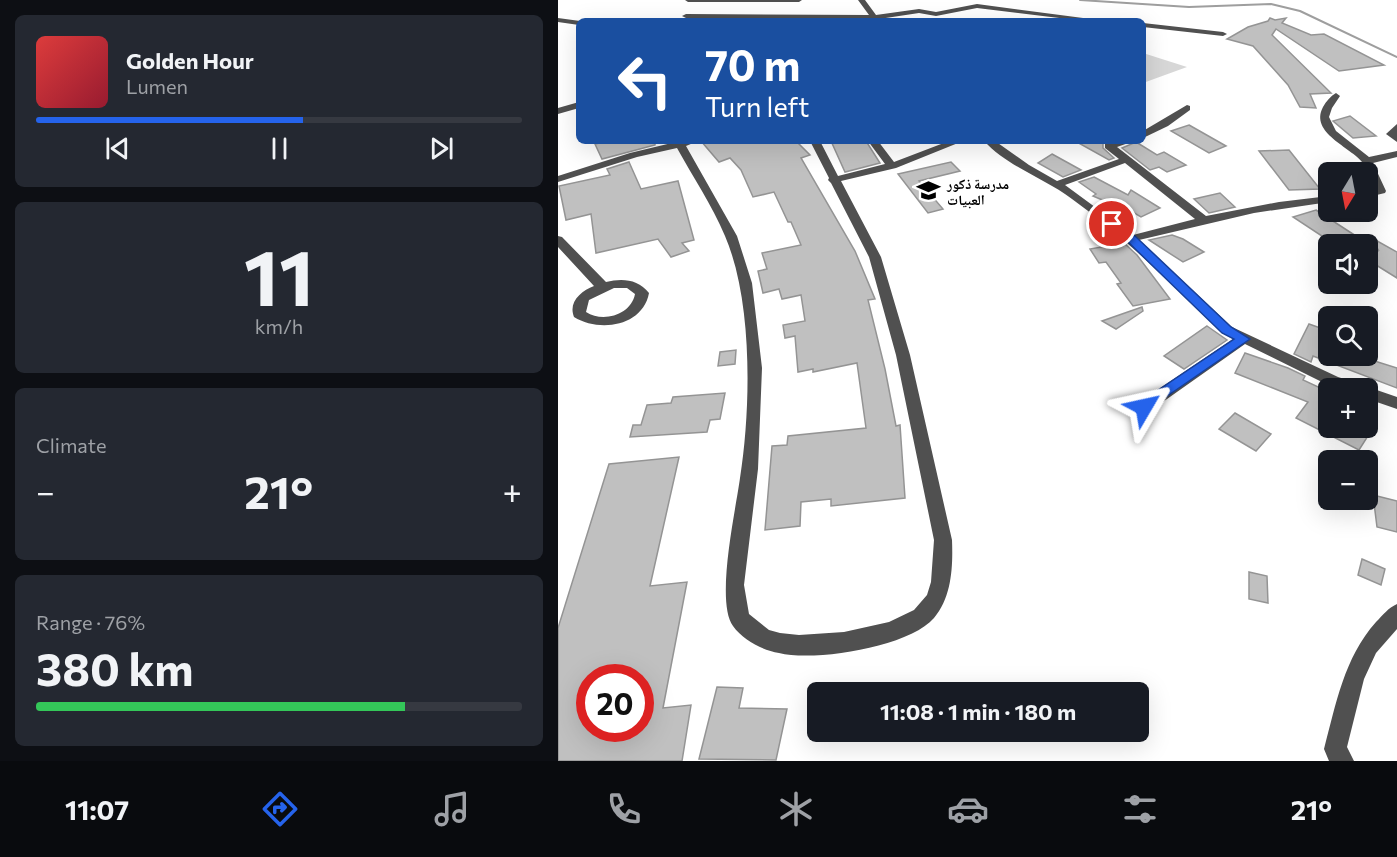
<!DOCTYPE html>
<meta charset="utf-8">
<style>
body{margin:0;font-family:Commissioner,"Noto Naskh Arabic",sans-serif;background:#242831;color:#f1f3f6;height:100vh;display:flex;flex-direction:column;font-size:22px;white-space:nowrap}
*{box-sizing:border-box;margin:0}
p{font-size:20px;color:#9ea1a6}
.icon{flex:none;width:33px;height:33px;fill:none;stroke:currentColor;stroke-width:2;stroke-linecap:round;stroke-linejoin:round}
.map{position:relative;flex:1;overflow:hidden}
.sheet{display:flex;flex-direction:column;gap:15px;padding:15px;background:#0d0f14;width:558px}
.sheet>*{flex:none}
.banner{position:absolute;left:18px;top:18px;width:570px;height:126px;border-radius:9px;box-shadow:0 6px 24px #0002;background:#1a4fa0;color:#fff;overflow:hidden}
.needle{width:39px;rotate:190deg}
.buttons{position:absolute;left:760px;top:162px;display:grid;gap:12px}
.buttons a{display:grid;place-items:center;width:60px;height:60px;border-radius:9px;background:#171b24;box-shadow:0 6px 24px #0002;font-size:30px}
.speed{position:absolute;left:18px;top:664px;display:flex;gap:12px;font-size:30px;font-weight:700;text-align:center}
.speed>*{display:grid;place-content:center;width:78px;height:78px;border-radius:50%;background:#171b24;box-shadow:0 6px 24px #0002;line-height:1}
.speed .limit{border:9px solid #d22;background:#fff;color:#111}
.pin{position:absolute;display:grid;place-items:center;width:51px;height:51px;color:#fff;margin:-26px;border:3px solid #fff;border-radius:50%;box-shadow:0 2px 6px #0007}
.me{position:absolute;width:66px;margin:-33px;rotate:54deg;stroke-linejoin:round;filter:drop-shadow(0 0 4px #0008)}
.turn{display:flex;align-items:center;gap:21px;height:126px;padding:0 30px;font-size:27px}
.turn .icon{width:78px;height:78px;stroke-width:2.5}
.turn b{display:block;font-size:42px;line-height:51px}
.big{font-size:45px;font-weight:700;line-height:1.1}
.sheet .tile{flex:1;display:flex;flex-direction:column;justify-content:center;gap:9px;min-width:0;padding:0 21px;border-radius:9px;background:#242831}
.sheet .dial{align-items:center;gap:0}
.dial b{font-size:78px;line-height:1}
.song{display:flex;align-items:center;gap:18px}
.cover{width:72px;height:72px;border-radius:9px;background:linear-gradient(135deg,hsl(0 70% 55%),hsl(350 70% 35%))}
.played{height:6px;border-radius:3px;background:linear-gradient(90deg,#2563eb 55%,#363941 55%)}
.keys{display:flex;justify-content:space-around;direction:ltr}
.heat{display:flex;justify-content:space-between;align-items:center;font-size:33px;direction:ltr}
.charge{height:9px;border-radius:4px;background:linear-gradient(90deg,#34c759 76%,#363941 0)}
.trip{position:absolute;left:249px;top:682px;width:342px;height:60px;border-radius:9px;background:#171b24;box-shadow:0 6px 24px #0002;font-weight:700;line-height:60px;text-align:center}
.tab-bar{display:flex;height:96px;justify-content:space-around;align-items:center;background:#090b0e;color:#9ea1a6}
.tab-bar .icon{width:42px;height:42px}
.tab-bar .active{color:#2563eb}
.tab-bar b{font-size:27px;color:#f1f3f6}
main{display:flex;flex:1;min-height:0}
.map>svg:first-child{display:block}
.green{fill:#d7d7d7}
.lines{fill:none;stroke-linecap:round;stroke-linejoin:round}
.stream{stroke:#9e9e9e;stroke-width:2}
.building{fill:#c0c0c0;stroke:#949494;stroke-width:1.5;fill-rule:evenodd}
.minor{fill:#505050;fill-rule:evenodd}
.route{fill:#2563eb;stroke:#184099;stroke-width:1.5}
.labels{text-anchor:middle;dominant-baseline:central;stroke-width:5;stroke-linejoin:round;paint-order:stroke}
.far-poi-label{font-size:14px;font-weight:bold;fill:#000;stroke:#fff;text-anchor:start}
</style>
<main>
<section class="sheet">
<div class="tile">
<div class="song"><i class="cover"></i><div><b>Golden Hour</b><p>Lumen</p></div></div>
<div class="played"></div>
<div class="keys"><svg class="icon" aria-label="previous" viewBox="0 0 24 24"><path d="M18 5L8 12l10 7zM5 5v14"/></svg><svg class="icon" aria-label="pause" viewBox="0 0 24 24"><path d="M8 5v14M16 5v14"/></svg><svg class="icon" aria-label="next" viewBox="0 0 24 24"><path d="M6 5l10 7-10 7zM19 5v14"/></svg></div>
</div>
<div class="tile dial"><b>11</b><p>km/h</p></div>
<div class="tile"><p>Climate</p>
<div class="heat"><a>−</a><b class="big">21°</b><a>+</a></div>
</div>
<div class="tile"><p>Range · 76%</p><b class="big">380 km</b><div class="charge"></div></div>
</section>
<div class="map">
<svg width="839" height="761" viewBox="0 0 839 761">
<rect width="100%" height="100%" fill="#fff"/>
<polygon class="green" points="585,53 629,67 585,83"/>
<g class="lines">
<polyline class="stream" points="522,0 631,7 713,4 742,11 839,57"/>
</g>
<g class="building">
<polygon points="712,18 717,20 728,18 724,23 753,35 766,34 826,65 781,71 718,29 714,35 773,93 752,94 758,108 742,107 730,85 695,46 669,39 690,27 710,21"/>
<polygon points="792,116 818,136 795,138 775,121"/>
<polygon points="631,125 668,146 651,153 613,131"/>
<polygon points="51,141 97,141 97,145 44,159 37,144"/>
<polygon points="143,141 238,141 252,155 243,158 297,251 317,299 310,300 327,369 338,426 342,425 347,498 273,506 273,499 243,502 242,526 207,530 214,446 229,445 230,436 308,428 299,363 255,372 255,369 240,372 237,336 227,338 225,325 247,321 243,295 224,299 221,289 205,293 200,271 209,269 204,253 243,245 233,222 230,222 216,192 195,197 183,170 172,158 161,162"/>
<polygon points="273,141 308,141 322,163 287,172"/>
<polygon points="517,141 554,141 545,142 545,148 556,158 551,160"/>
<polygon points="578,142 599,155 606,152 628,165 609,172 601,167 592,170 564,148"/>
<polygon points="731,150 762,189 731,190 701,151"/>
<polygon points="494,154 523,170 505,177 480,163"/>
<polygon points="71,162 83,189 120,181 136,240 124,243 131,251 113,257 100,239 38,253 33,214 8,220 1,186 52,175 49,169"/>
<polygon points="393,162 402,171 361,181 385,209 370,213 340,174"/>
<polygon points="536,177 570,195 573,190 602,208 583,217 559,203 556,205 535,196 538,194 521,182"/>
<polygon points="662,193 677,207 651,213 636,199"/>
<polygon points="758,210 821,251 812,237 839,252 839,278 810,260 810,244 776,244 735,217"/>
<polygon points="614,235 625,239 646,252 625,262 591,240"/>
<polygon points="566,243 579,255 612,299 575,306 559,284 563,283 548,262 541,263 532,249"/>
<polygon points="584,307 585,311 558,329 544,321"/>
<polygon points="751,324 771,331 771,356 808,356 807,358 839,368 839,388 755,356 753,362 736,354"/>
<polygon points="649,326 669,340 626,369 606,356"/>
<polygon points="178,350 177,364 160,366 162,352"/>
<polygon points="687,353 730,368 747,376 745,380 771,392 771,428 815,428 801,450 738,418 750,402 677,373"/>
<polygon points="167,393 162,419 152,420 149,432 72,437 75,425 83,425 89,405 113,403 115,397"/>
<polygon points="677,413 713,434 698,451 661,429"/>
<path d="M121 457 92 586 129 582 105 708 133 705 124 761H0V628L51 464ZM32 678H82V729H32Z"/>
<polygon points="815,495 839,501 839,532 819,527"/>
<polygon points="804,559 827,569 823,585 800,575"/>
<polygon points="691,572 709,576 710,603 691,599"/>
<polygon points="159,687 185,688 181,708 229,709 218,760 141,759"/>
</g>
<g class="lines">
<g class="minor">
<polygon points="127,0 244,0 241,2 130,2"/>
<polygon points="300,0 307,0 318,15 361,9 378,12 419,4 548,21 526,21 419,8 378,16 361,13 321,19 323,21 128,18 124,16 128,14 311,15"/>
<polygon points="0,18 22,21 21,25 0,22"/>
<polygon points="585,23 665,32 669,34 665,36 585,27"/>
<path d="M778 93 782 96 774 108 771 117 778 131 811 157 839 151V157L815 163 828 191 827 193 810 197V191L817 189C813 181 811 171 805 163 793 147 751 133 765 107 768 101 773 96 778 93Z"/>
<polygon points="21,102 21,108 0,114 0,108"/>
<polygon points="629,105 632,106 632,110 610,126 585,138 585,131"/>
<polygon points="839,124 839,142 828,134"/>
<path d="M122 141H140L128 146 179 236 194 283 204 368 200 469 186 585 191 614 211 630 222 633 241 635 286 632 331 622 356 610 369 595 373 582 376 540 338 355 311 257 273 183 270 180 271 178 252 141H262L280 176 327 164 310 141H320L336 162 391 141H405L338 168 283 181 323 257 352 355 394 540C395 566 394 597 376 618 351 647 257 662 221 653 204 650 185 640 175 626 157 601 178 509 182 478 193 408 195 301 167 236 154 205 135 177 119 148L79 157 0 182V176L72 153Z"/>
<path d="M426 141H437L471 165 499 181 561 159 547 148V144L576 141 559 147 648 216 721 202 771 196V202L696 213 581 240 674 327 780 377 802 384 804 388H781L770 385 687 344 592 411H580L578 407 580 403 675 339 664 333C616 287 569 238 514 199 486 178 450 167 426 141ZM567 163 637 219 575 235 507 185Z"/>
<path d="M0 236 4 237 48 282C64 278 80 279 91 293 85 326 42 333 16 317 10 302 23 291 36 286L0 247ZM56 288H69L77 294C73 315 45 323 28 312L31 300Z"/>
<polygon points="810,387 839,397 839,409 810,399 810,388 806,388"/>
<path d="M839 604V629L818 653 806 679 789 747 796 761H771L766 749C778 704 786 658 818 622 825 615 830 608 839 604Z"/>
</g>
</g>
<polygon class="route" points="554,221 577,236 673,327 692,339 586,412 581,411 579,407 581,403 676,339 664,333 569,241 550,226 550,222"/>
<defs>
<symbol id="school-bare" viewBox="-9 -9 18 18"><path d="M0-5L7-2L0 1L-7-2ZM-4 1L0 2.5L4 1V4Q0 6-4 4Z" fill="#000" stroke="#fff" stroke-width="2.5" paint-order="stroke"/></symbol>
</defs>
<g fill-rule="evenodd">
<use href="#school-bare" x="354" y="174" width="33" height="33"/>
</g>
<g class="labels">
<g class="far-poi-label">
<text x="389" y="183">مدرسة ذكور<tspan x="389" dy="16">العبيات</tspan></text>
</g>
</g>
</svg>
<div class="buttons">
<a><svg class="needle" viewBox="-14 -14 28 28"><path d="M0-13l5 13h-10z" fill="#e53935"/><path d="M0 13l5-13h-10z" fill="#9ea1a6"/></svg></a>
<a><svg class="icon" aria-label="sound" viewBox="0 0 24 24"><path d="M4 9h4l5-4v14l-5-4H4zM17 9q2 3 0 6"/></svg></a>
<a><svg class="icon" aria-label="search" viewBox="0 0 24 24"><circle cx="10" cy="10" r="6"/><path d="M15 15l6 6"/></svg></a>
<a>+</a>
<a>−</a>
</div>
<div class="speed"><div class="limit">20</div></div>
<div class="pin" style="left:554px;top:224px;background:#d93025"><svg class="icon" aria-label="arrive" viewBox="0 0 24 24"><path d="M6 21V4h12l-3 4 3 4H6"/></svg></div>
<svg class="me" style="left:586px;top:407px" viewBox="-20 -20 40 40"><path d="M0-17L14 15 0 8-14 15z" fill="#2563eb" stroke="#fff" stroke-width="4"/></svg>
<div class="trip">11:08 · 1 min · 180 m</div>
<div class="banner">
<div class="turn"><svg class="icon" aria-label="left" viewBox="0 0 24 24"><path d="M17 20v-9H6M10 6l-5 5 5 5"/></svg><div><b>70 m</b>Turn left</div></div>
</div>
</div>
</main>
<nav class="tab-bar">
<b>11:07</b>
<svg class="icon active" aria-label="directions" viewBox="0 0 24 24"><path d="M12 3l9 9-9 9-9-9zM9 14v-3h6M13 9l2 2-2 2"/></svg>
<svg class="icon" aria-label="music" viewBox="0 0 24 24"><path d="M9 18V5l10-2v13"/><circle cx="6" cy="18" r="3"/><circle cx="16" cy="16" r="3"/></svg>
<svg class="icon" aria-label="phone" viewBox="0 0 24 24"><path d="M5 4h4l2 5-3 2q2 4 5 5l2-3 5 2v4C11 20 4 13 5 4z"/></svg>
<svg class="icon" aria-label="climate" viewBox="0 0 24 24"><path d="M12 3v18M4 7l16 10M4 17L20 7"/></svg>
<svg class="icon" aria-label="car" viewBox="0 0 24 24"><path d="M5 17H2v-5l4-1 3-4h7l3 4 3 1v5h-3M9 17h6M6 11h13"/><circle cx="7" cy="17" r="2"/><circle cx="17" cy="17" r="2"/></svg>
<svg class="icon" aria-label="filters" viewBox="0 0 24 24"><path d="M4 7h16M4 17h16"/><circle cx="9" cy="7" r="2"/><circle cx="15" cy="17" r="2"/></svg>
<b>21°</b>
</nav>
